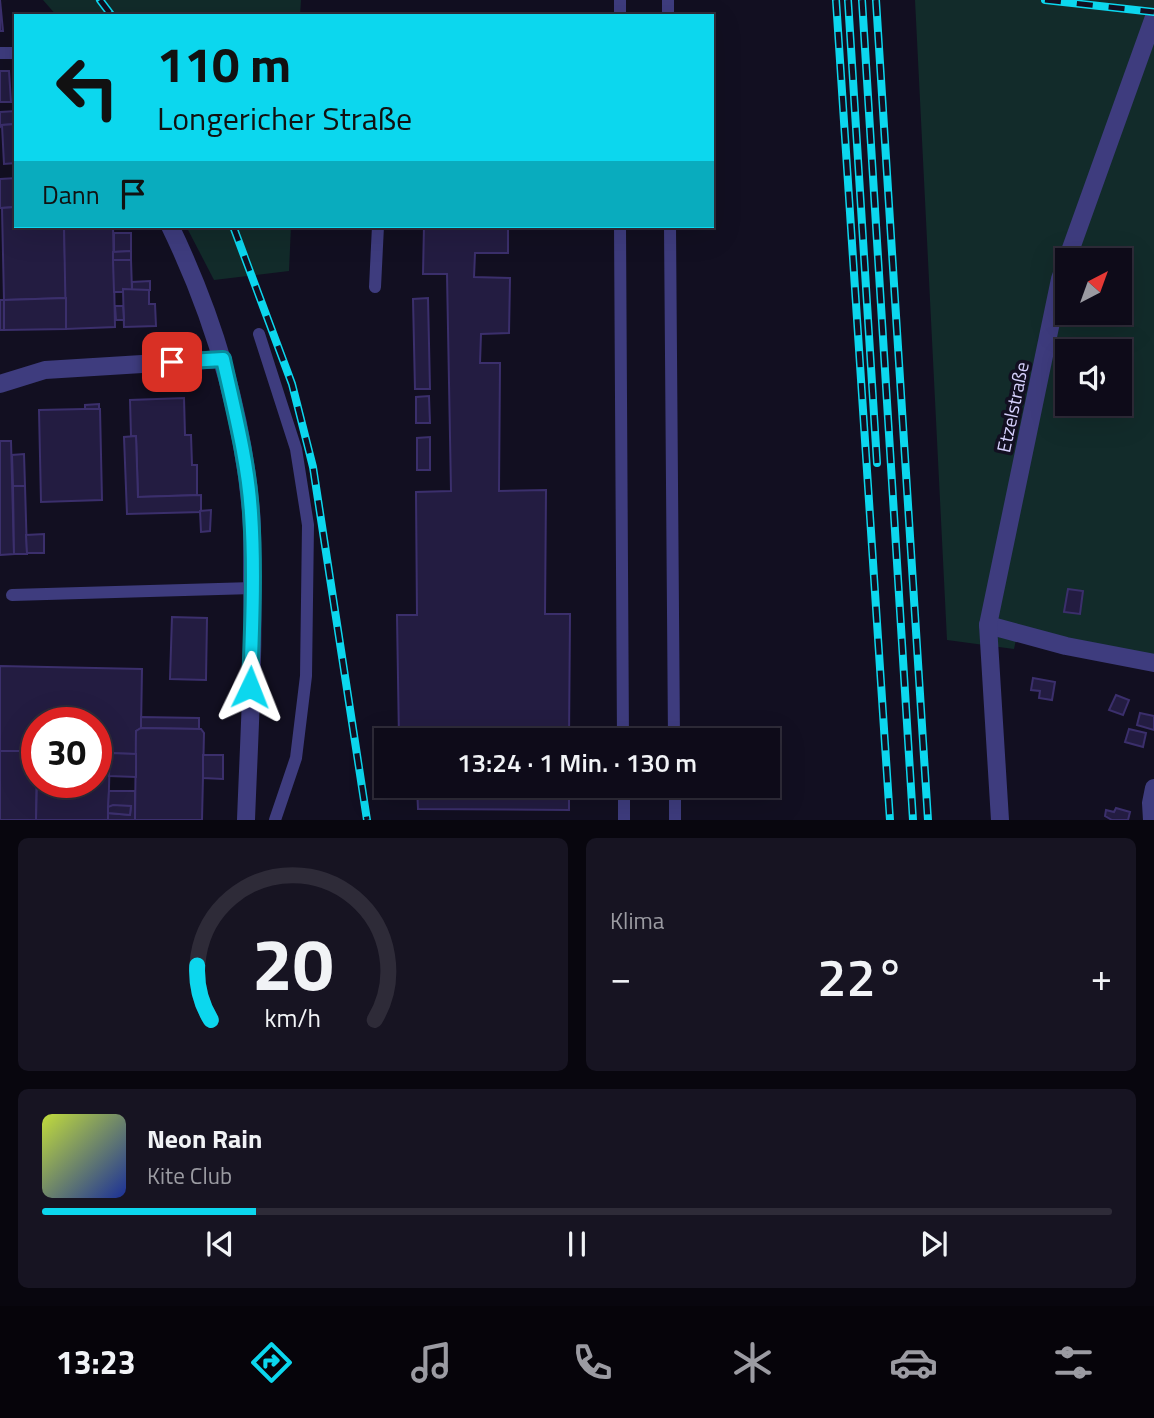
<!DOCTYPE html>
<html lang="de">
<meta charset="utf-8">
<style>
body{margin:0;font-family:"Titillium Web",sans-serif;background:#171422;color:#f1f3f6;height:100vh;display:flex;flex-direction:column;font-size:26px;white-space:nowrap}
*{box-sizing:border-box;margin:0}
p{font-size:23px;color:#9b9ba2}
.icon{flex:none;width:38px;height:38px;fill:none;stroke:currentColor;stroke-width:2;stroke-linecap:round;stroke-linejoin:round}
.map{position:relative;height:820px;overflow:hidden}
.panel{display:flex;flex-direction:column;gap:18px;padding:18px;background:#08060e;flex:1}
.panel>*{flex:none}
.hud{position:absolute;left:14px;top:14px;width:700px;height:214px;border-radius:0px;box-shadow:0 7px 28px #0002,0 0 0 2px #2e2b38;background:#0cd7ee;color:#111;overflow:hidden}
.needle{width:46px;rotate:41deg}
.tools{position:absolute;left:1055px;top:248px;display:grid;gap:14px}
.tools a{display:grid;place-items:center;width:77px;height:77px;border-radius:0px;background:#0e0b19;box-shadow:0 7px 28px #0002,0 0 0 2px #2e2b38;font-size:35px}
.speed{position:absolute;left:21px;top:707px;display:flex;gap:14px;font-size:35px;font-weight:700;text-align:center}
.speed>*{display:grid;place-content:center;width:91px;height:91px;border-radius:50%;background:#0e0b19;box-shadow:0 7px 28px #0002,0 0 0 2px #2e2b38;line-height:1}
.speed .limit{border:10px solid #d22;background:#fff;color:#111}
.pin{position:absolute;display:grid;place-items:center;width:60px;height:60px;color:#fff;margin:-30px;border-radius:14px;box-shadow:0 4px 10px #0006}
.me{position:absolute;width:77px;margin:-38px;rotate:2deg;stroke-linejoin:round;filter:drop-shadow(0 0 5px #0008)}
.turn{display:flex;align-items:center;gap:24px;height:147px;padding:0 28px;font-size:32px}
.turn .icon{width:91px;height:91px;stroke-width:2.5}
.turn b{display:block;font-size:49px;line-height:60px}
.then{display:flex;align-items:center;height:66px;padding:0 28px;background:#0003;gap:14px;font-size:26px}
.big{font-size:52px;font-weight:600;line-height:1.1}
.panel .tile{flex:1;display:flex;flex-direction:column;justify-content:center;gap:10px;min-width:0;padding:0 24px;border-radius:10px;background:#171422}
.panel .dial{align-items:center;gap:0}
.dial svg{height:182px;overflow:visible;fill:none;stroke:#2e2b38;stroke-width:7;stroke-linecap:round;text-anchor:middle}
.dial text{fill:#f1f3f6;stroke:none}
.song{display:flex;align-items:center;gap:21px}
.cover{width:84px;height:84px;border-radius:10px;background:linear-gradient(135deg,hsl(70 70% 55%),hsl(230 70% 35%))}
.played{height:7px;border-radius:4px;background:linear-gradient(90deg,#0cd7ee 20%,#2e2b38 20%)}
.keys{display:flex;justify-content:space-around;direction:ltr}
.heat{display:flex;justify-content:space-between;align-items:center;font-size:38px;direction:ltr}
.panel .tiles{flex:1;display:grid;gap:18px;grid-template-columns:1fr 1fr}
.tile:last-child{grid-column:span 2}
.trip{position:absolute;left:374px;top:728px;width:406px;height:70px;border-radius:0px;background:#0e0b19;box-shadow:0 7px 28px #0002,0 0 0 2px #2e2b38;font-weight:600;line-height:70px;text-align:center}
.menu{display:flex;height:112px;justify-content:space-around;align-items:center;background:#06040a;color:#9b9ba2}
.menu .icon{width:49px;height:49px}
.menu .current{color:#0cd7ee}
.menu b{font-size:32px;color:#f1f3f6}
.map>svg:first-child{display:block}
.green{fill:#122b2a;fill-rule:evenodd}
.building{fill:#231c41;stroke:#3b2f6c;stroke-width:2}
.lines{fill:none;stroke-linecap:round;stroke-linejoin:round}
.service{stroke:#3e3c7e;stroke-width:12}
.minor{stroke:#3e3c7e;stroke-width:18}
.rail-casing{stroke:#0cd7ee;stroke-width:8}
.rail{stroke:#120f21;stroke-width:5;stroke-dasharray:16;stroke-linecap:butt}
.route-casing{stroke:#088c9b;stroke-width:18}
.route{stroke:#0cd7ee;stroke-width:12}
.labels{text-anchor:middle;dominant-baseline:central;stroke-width:7;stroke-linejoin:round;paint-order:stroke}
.street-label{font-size:19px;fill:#d6d1fd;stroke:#120f21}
</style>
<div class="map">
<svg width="1154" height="820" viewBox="0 0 1154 820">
<rect width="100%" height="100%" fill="#120f21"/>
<g class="green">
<polygon points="43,0 301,0 300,16 57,16"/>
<path d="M915 0H1154V658L1017 635 1014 649 947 640ZM1068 261H1120V313H1068ZM1068 352H1120V404H1068Z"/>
<polygon points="186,226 291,226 289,271 214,280"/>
</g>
<g class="building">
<polygon points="0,0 3,31 0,31"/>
<polygon points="0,71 9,71 11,102 0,102"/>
<polygon points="16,111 16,124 2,125 0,127 0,112"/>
<polygon points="16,124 16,163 4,164 2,125"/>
<polygon points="16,178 16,207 0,208 0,179"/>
<polygon points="16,207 16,226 64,226 66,298 4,300 2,208"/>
<polygon points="64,226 113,226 115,327 66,329"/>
<polygon points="424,226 516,226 516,229 508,229 508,253 475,253 474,277 510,278 509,333 481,334 480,363 500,363 499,491 546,490 545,614 570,614 569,740 399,740 397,615 417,615 416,492 451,491 447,274 423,274"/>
<polygon points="114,233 131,233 131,251 114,252"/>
<polygon points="131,251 131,260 113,260 113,252"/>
<polygon points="113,260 131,260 132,291 123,289 123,292 114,292"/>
<polygon points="150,281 150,290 132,291 132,282"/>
<polygon points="123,289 149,290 149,304 155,304 156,326 124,327"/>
<polygon points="66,298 66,329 4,330 4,300"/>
<polygon points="428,298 430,389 415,389 413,299"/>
<rect x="0" y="300" width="4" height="30"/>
<polygon points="115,306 123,306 124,320 116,320"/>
<polygon points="429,396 430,423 416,423 416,397"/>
<polygon points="184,398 185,435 191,435 192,465 197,465 197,495 138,497 136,436 131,436 130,400"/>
<polygon points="99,404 99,409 85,409 85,405"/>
<polygon points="85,409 100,409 102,500 41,502 39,410"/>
<polygon points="136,436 138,497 201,495 201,512 127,514 124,437"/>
<polygon points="430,437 430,470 417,470 417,438"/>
<polygon points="0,441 11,441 14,554 0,555"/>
<polygon points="24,454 25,486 13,486 12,455"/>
<polygon points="13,486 25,486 27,554 14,554"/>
<polygon points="211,510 210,531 201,532 200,511"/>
<polygon points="44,534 44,553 27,553 26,535"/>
<polygon points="1068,589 1083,591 1080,614 1064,612"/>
<polygon points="172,617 207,618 206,680 170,679"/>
<polygon points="0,666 142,669 141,728 136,731 136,754 96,753 96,723 37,723 37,751 0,751"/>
<polygon points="1033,678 1055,682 1052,700 1039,698 1040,691 1031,690"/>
<polygon points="1116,695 1129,700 1123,715 1109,710"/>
<polygon points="1140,713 1154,716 1154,730 1137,725"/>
<polygon points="141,717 199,718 199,729 141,728"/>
<polygon points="141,728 201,729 204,733 202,820 135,820 136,731"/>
<polygon points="1129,729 1146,733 1143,747 1125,742"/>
<polygon points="0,751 37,751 36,820 0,820"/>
<polygon points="96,753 110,753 108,820 36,820 37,782 96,782"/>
<polygon points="110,753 136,754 136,777 109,776"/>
<polygon points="203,755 223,755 223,779 203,778"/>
<polygon points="417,786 569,786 569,810 418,809"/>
<polygon points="109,791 135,791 135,820 108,820 108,813 130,815 131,806 108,807"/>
<polygon points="113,805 131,806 130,815 108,813 108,807"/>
<polygon points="1116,808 1130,812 1128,820 1112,820 1105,816 1106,810 1114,812"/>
</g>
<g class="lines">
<g class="service">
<polyline points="620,0 620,16"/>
<polyline points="668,0 668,16"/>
<polyline points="0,53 16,53"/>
<polyline points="620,226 623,740"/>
<polyline points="670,226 674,740"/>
<polyline points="375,287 378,226"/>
<polyline points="259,334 296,449 308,525 306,676 296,758 275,820"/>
<polyline points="12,595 253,588"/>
<polyline points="624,786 624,820"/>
<polyline points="675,786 675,820"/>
</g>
<g class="minor">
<path d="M170 226C213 315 242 412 251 511 253 534 252 557 252 580 254 660 249 740 246 820"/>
<polyline points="0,384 45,370 223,359"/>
<polyline points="988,625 1066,646 1154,663"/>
<polyline points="1000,820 988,625 1060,279 1154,17"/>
<polyline points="1152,820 1151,803 1154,788"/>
</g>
<defs>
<g id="rail">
<polyline points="100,0 112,16"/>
<polyline points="836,0 890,820"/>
<polyline points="848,0 877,463"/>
<polyline points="862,0 913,820"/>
<polyline points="876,0 928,820"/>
<polyline points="1045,0 1154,12"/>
<polyline points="233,226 292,384 313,467 367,820"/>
</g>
</defs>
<use href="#rail" class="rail-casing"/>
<use href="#rail" class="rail"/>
</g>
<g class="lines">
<defs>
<path id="route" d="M172 362 223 359C234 409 248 462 251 513 255 571 252 629 250 687"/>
</defs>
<use href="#route" class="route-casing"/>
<use href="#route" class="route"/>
</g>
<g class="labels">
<g class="street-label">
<text transform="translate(1012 407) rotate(-78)">Etzelstraße</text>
</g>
</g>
</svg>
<div class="tools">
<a><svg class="needle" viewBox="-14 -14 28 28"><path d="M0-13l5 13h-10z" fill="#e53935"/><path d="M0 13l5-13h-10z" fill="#9b9ba2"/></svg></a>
<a><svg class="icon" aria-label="sound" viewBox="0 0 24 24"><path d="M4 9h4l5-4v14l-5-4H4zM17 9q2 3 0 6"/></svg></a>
</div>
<div class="speed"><div class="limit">30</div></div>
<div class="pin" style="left:172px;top:362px;background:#d93025"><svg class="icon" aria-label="arrive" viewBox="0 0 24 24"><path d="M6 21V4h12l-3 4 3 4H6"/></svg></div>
<svg class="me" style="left:250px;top:687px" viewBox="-20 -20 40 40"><path d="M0-17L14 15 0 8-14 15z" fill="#0cd7ee" stroke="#fff" stroke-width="4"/></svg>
<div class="trip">13:24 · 1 Min. · 130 m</div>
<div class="hud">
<div class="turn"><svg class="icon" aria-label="left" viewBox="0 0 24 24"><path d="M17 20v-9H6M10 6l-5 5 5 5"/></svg><div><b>110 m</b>Longericher Straße</div></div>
<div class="then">Dann<svg class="icon" aria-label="arrive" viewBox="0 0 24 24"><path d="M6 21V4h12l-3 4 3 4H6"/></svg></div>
</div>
</div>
<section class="panel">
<div class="tiles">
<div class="tile dial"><svg viewBox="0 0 100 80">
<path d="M14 69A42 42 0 1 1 86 69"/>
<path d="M14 69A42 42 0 0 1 8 45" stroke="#0cd7ee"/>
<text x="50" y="56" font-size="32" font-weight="700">20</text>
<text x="50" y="72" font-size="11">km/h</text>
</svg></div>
<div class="tile"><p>Klima</p>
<div class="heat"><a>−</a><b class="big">22°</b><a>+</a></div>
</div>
<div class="tile">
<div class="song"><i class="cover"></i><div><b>Neon Rain</b><p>Kite Club</p></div></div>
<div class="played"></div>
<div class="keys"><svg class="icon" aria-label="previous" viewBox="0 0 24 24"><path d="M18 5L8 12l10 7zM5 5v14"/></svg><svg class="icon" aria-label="pause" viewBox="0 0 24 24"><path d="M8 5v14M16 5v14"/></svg><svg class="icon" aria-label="next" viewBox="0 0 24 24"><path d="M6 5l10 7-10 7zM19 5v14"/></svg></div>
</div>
</div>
</section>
<nav class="menu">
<b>13:23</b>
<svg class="icon current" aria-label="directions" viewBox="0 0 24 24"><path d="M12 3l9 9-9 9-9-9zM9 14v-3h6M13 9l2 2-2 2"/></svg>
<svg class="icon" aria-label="music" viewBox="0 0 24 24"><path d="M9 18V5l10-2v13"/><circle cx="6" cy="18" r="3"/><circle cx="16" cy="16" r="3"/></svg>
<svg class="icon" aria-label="phone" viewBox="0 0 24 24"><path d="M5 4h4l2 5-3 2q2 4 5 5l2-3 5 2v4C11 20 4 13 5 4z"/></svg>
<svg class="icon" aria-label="climate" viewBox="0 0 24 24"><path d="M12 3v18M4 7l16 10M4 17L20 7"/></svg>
<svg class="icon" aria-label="car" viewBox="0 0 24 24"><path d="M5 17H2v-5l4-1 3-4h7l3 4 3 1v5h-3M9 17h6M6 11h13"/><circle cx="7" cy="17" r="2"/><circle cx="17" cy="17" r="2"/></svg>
<svg class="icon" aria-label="filters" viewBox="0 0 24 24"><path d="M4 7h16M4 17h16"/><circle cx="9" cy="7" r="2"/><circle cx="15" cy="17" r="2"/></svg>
</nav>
